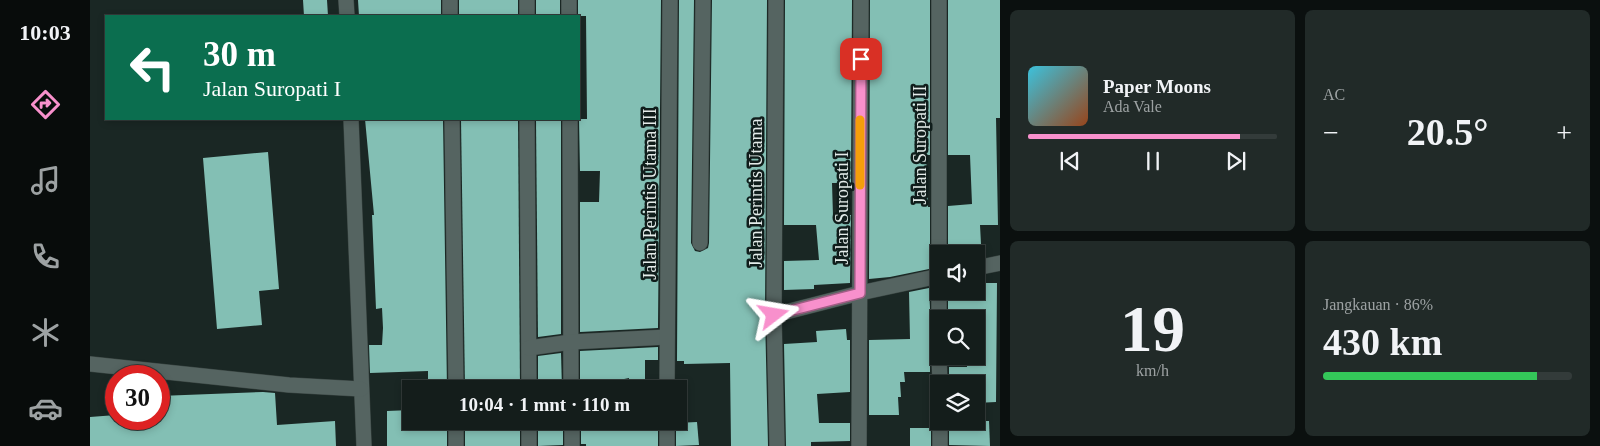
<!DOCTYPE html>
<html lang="id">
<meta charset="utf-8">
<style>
body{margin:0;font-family:Georgia,serif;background:#212a28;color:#f1f3f6;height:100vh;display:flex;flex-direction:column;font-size:19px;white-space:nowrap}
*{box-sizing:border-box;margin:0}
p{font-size:16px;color:#9da2a3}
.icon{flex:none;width:28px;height:28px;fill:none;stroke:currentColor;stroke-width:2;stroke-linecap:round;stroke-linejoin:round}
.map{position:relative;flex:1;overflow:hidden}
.drawer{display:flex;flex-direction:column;gap:10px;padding:10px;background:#0b100f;width:600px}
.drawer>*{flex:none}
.top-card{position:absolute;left:15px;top:15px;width:475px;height:105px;border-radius:0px;box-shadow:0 2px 8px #0003,0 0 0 1px #333b3a;background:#0b6e4f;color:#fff;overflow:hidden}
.buttons{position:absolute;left:840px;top:245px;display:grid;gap:10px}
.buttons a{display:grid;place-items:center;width:55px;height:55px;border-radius:0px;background:#141d1b;box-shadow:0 2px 8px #0003,0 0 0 1px #333b3a;font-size:25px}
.speed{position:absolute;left:15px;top:365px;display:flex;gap:10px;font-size:25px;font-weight:700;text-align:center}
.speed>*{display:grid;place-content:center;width:65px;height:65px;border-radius:50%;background:#141d1b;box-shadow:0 2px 8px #0003,0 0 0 1px #333b3a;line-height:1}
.speed .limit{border:8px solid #d22;background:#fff;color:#111}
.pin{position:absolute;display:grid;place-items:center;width:42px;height:42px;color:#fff;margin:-21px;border-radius:10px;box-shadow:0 2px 8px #0006}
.me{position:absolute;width:55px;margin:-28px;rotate:76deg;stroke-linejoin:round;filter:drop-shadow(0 0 4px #0008)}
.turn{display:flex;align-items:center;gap:18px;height:105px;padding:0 15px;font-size:22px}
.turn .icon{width:65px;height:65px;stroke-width:2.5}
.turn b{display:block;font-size:35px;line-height:42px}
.big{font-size:38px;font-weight:700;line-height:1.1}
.drawer .card{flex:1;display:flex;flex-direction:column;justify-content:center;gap:8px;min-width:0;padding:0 18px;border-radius:8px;background:#212a28}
.drawer .dial{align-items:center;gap:0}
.dial b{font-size:65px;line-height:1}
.song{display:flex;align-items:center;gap:15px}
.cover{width:60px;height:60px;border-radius:8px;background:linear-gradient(135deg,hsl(190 70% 55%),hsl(20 70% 35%))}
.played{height:5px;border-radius:2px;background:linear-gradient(90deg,#f890cc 85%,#333b3a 85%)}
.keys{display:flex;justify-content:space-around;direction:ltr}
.heat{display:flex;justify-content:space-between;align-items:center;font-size:28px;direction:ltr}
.charge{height:8px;border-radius:4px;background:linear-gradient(90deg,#34c759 86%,#333b3a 0)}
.drawer .tiles{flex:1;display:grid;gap:10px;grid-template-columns:repeat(2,1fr)}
.trip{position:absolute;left:312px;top:380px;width:285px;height:50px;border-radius:0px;background:#141d1b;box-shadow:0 2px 8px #0003,0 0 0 1px #333b3a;font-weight:700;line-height:50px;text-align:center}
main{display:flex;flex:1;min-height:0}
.dock{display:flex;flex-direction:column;width:90px;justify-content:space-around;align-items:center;background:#080c0b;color:#9da2a3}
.dock .icon{width:35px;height:35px}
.dock .selected{color:#f890cc}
.dock b{font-size:22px;color:#f1f3f6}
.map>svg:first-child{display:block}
.building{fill:#83bfb4}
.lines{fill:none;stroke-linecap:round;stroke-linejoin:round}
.minor-casing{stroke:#3a4542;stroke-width:16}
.minor{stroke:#556461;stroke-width:15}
.route-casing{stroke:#a15e85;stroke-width:12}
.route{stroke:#f890cc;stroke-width:9}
.slow{stroke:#f59e0b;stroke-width:9}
.labels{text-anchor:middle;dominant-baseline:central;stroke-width:5;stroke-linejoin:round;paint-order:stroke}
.street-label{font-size:18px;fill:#e4ecea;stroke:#101d1b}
</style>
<main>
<nav class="dock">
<b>10:03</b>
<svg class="icon selected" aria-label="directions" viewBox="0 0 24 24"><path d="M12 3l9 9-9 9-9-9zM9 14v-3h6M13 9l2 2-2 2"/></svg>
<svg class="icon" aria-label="music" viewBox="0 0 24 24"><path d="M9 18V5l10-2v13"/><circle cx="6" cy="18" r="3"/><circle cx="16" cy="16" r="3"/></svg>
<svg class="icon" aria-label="phone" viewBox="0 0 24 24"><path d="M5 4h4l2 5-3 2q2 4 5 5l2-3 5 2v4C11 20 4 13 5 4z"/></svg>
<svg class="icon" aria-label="climate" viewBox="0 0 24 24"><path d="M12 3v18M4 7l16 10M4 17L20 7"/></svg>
<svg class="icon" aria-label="car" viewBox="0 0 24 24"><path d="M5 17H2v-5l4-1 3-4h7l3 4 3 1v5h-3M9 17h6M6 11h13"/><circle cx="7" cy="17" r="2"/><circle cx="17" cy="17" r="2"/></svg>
</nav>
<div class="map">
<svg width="910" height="446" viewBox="0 0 910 446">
<rect width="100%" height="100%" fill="#1a2724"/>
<g class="building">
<polygon points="213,0 237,0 238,16 214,16"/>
<polygon points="268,0 351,0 351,16 269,16"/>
<rect x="369" y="0" width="59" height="16"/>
<rect x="446" y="0" width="24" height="16"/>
<polygon points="488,0 571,0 568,328 490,332 490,202 509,202 510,171 490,171 489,119 497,119 496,16 488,16"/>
<polygon points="589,0 604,0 601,243 605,251 610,252 618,248 619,243 622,0 677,0 675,315 678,446 641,446 640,363 594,364 594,361 587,361"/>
<polygon points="695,0 762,0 761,183 742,183 743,216 761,215 760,283 724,285 724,289 694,290 694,261 729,260 726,225 694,225"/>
<polygon points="780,0 840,0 840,155 836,155 838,207 840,207 840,254 839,269 800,277 779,279"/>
<polygon points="858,0 910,0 910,118 906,118 908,225 890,225 891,244 867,244 867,254 858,254 858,206 882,204 880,155 858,155"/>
<polygon points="275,119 353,119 357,389 338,389 338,371 280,373 279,345 292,345 293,328 292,308 286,309 282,215 284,215"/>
<polygon points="371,119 428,119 430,389 375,389"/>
<polygon points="446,119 471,119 471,334 448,337"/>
<polygon points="178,152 189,289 169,291 172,325 127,329 113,158"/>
<polygon points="886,283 907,283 906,402 886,403 886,384 859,384 859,367 877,367 877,356 886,356 886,319 858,319 858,291 886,291"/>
<polygon points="839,288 842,350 840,356 840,372 814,372 815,382 810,382 811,397 808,397 809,415 779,415 779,340 820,339 819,292"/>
<polygon points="756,329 757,340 760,340 760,392 727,394 729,423 760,423 760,441 721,442 721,446 696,446 694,344 727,342 726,331"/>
<polygon points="568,347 568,360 555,360 555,389 539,389 539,378 490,388 490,351"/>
<polygon points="471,353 472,389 448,389 448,356"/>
<polygon points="173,392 185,393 187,425 245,421 246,446 0,446 0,417 26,415 26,419 69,419 69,396"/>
<polygon points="321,410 321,421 334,421 335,424 357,424 357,446 297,446 297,411"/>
<rect x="375" y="421" width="55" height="25"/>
<polygon points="448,421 473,421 473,445 448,446"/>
<polygon points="491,421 540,423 540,421 568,421 568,446 496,446 496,444 491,444"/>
<polygon points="859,421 899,421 900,446 859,445"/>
<polygon points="607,422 609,445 586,446 586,423"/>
<rect x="820" y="428" width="21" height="18"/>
</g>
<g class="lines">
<defs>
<g id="minor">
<polyline points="256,0 257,16"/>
<polyline points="360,0 360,16"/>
<polyline points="437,0 437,16"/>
<polyline points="479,0 479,16"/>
<polyline points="686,0 684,315 687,446"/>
<polyline points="261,119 274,446"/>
<polyline points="362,119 366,389"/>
<polyline points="437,119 439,389"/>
<polyline points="480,119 481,389"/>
<polyline points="610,243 613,0"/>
<polyline points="886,268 910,263"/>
<polyline points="849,289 849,0"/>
<polyline points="849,291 849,319"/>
<polyline points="684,315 770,293 849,276"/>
<polyline points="439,348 481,342 577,337"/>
<polyline points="849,356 850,384"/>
<polyline points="0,364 199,385 271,389"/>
<polyline points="577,389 580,0"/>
<polyline points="366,421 366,446"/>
<polyline points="439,421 439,446"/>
<polyline points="482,421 482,446"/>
<polyline points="850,421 850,446"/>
<polyline points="577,446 577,421"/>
<polyline points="769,446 771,0"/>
</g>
</defs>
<use href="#minor" class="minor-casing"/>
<use href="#minor" class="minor"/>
</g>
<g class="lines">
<defs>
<polyline id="route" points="684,315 770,293 771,59"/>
</defs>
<use href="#route" class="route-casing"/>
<use href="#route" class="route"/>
<polyline class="slow" points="770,185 770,120"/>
</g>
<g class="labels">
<g class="street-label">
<text transform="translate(830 145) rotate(-90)">Jalan Suropati II</text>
<text transform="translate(666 193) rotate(-90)">Jalan Perintis Utama</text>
<text transform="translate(560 194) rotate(-90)">Jalan Perintis Utama III</text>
<text transform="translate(752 208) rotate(-90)">Jalan Suropati I</text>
</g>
</g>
</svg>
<div class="buttons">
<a><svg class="icon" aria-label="sound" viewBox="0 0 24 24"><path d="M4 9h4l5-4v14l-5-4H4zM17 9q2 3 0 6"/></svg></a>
<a><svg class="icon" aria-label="search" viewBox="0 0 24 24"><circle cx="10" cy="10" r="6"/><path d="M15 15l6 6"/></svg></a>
<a><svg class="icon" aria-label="layers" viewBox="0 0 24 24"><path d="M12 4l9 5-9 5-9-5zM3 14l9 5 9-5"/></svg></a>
</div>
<div class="speed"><div class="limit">30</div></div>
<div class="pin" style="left:771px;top:59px;background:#d93025"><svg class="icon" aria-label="arrive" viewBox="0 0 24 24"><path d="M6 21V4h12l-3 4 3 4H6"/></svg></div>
<svg class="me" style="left:684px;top:315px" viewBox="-20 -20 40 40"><path d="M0-17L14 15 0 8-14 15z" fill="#f890cc" stroke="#fff" stroke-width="4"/></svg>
<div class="trip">10:04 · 1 mnt · 110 m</div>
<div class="top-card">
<div class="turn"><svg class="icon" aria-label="left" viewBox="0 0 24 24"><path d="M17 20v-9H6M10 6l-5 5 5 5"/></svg><div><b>30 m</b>Jalan Suropati I</div></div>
</div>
</div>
<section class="drawer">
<div class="tiles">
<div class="card">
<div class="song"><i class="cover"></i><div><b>Paper Moons</b><p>Ada Vale</p></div></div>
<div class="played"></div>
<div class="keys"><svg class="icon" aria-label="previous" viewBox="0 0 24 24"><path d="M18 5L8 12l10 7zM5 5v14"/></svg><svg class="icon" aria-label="pause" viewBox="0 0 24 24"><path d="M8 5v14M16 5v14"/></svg><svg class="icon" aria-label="next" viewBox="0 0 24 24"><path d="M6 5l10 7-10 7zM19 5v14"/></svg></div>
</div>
<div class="card"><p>AC</p>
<div class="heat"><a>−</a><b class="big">20.5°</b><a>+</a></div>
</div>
<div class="card dial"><b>19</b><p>km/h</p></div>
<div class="card"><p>Jangkauan · 86%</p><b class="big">430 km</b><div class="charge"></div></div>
</div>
</section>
</main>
